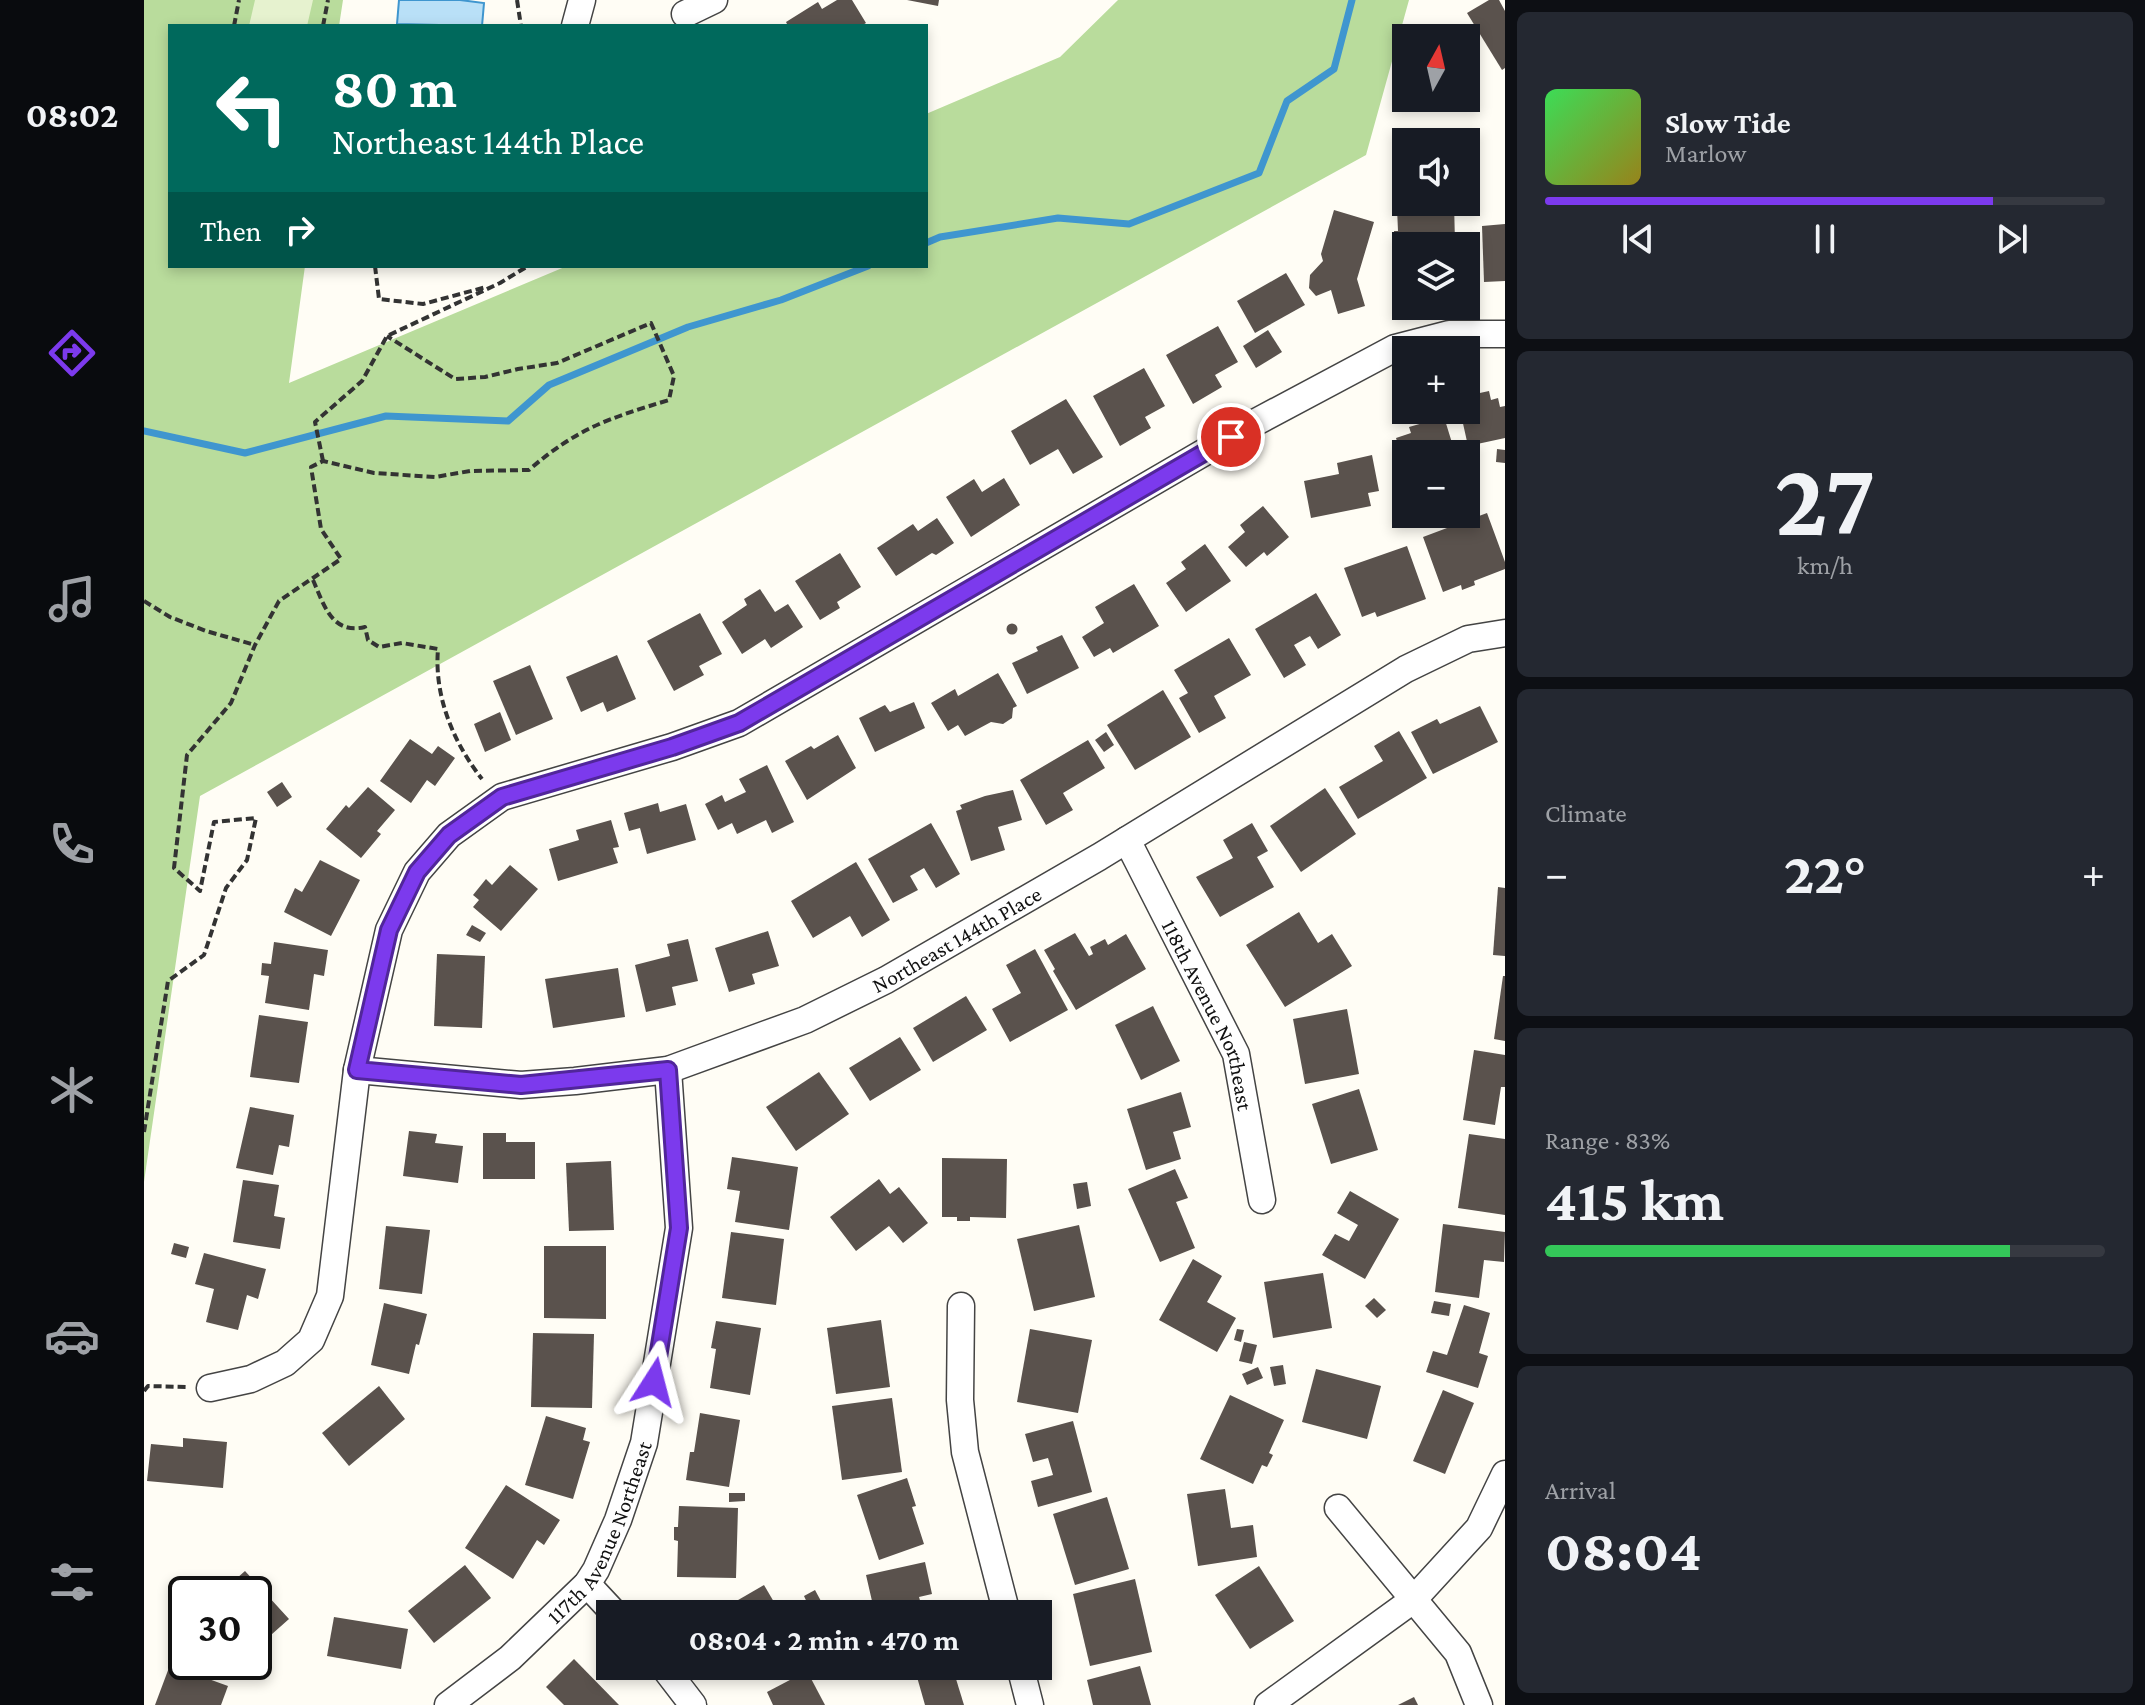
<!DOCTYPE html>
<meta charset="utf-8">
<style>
body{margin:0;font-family:"Crimson Pro",serif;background:#242831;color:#f1f3f6;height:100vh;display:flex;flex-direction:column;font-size:30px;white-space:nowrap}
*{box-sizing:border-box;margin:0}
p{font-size:26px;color:#9ea1a6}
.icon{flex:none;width:44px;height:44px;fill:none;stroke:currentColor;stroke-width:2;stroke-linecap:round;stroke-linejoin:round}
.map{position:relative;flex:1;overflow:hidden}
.side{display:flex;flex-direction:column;gap:12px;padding:12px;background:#0d0f14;width:640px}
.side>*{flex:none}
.banner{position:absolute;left:24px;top:24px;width:760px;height:244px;border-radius:0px;box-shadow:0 4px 12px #0003;background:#00695c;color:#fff;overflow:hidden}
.needle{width:52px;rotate:8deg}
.controls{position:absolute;left:1248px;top:24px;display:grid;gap:16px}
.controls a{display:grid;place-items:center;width:88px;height:88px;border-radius:0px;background:#171b24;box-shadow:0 4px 12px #0003;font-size:40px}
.speed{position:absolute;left:24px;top:1576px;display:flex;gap:16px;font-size:40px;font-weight:700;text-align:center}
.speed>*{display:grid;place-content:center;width:104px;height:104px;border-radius:50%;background:#171b24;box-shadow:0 4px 12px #0003;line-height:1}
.speed .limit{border:4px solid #111;border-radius:12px;background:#fff;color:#111}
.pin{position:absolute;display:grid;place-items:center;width:68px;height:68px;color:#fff;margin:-34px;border:4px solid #fff;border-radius:50%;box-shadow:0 2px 8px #0007}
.me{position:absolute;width:88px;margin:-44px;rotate:9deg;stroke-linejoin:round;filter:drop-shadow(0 0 6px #0008)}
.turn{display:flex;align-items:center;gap:28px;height:168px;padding:0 32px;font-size:36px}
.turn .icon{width:104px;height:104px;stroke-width:2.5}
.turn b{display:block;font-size:56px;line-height:68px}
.then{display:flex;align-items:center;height:76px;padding:0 32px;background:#0003;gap:16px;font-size:30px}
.big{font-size:60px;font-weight:700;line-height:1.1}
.side .card{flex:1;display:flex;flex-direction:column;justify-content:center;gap:12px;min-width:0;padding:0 28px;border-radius:12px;background:#242831}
.side .dial{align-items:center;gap:0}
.dial b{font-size:104px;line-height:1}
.song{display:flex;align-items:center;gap:24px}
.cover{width:96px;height:96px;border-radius:12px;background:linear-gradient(135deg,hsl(130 70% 55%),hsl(50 70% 35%))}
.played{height:8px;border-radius:4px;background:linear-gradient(90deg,#7c3aed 80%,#363941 80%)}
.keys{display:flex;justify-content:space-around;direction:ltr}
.heat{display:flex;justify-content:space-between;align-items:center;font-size:44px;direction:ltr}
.charge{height:12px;border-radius:6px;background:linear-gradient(90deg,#34c759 83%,#363941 0)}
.trip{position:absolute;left:452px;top:1600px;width:456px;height:80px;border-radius:0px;background:#171b24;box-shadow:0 4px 12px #0003;font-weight:700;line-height:80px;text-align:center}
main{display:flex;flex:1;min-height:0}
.tab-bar{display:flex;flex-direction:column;width:144px;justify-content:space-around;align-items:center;background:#090b0e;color:#9ea1a6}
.tab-bar .icon{width:56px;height:56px}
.tab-bar .selected{color:#7c3aed}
.tab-bar b{font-size:36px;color:#f1f3f6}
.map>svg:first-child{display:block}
.forest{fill:#b9dc9c}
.pitch{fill:#e6f2cf}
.water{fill:#b9e0f7;stroke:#3f96cf;stroke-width:2}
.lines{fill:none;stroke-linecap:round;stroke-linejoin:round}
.stream{stroke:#3f96cf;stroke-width:7}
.building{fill:#5a524d}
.minor-casing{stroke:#444;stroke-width:29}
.path{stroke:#333;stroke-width:4;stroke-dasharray:8 4;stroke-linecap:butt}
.minor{stroke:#fff;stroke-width:26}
.route-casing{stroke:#51269a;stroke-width:20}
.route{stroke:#7c3aed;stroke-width:14}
.labels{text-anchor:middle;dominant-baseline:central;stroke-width:8;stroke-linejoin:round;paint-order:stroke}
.street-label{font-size:22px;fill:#111;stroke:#fff}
</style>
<main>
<nav class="tab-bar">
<b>08:02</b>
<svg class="icon selected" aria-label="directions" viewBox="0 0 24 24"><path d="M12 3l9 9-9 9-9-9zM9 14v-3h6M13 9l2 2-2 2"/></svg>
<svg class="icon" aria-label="music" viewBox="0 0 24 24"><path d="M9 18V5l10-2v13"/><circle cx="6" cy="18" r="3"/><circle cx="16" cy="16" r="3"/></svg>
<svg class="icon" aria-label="phone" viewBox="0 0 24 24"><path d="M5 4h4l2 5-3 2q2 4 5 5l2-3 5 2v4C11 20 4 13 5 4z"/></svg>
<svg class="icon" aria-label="climate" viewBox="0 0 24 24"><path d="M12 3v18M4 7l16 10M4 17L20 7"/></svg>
<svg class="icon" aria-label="car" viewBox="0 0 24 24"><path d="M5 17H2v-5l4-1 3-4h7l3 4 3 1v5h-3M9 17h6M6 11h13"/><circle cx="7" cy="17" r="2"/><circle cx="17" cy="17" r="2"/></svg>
<svg class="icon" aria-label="filters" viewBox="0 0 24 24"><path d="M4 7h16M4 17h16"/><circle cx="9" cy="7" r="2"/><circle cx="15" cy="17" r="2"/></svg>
</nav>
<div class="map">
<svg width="1361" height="1705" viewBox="0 0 1361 1705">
<rect width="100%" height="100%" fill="#fffdf5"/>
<polygon class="forest" points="0,0 199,0 195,26 26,26 26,266 161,266 145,383 423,266 782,266 782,114 916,57 974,0 1265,0 1222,155 56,796 0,1182"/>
<polygon class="pitch" points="111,0 169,0 163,26 105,26"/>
<polygon class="water" points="255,0 316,0 340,3 338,26 253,24"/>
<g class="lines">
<g class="stream">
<polyline points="782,243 796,237 914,218 985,224 1115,173 1143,101 1190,69 1208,0"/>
<polyline points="0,431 101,453 242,416 364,421 405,385 544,327 637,300 724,266"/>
</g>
</g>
<g class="building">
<polygon points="693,0 708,0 722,23 717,26 644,26 642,22 674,2 678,9"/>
<polygon points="763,0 795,0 794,6"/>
<polygon points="1345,0 1355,0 1361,11 1361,68 1358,70 1323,13"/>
<polygon points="1281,202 1310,202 1311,243 1262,246 1262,252 1251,253 1250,231 1254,231 1253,208 1281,207"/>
<polygon points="1190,210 1230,222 1213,279 1221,306 1194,314 1187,290 1172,296 1165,288 1166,275 1179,261 1177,254"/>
<polygon points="1361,224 1361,281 1340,282 1338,226"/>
<polygon points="1322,258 1324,258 1326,281 1322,282"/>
<polygon points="1142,273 1161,305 1111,333 1093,301"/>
<polygon points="1074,326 1094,362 1071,375 1078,387 1049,404 1022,355"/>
<polygon points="1124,330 1138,352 1112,368 1099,346"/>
<polygon points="1000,368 1021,406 1001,417 1007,428 976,446 949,396"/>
<polygon points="1345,391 1347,400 1354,398 1356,407 1361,406 1361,438 1324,446 1316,410 1322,410 1322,396"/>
<polygon points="922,399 959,457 929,474 914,449 886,465 867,431"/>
<polygon points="1300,417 1309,446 1282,454 1262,454 1261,468 1252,438 1267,433 1265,427"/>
<polygon points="1353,449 1361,450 1361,463 1352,462"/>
<polygon points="1228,455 1235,491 1224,493 1227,506 1167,518 1160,481 1195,474 1193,463"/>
<polygon points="860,478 876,505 827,537 802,497 830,479 838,492"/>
<polygon points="1119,506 1145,537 1123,556 1120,552 1102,567 1084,547 1101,532 1096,525"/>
<polygon points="1343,513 1361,562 1361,569 1330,581 1331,585 1318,590 1317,585 1299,592 1279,537"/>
<polygon points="793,518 810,543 792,555 788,553 752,576 733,548 769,524 774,531"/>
<polygon points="1061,544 1087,581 1042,612 1022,583 1042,569 1037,562"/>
<polygon points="1263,546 1282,599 1233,617 1231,612 1218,617 1200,568"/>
<polygon points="696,553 717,587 693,602 696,608 676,620 651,581"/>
<polygon points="990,584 1015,626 969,653 966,648 950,657 938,637 960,623 951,607"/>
<polygon points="616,589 631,612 644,604 659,627 627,648 621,639 598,654 578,622 603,605 600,599"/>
<polygon points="1172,593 1197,635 1174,649 1166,636 1150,645 1162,665 1140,678 1111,629"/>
<polygon points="556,613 578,654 555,666 560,675 530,691 503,641"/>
<circle cx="868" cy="629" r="5.5"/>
<polygon points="918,635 935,668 883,694 868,663 894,651 892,647"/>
<polygon points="1085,638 1107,675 1070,696 1082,718 1055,733 1035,698 1044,693 1030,670"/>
<polygon points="473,655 492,699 463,712 459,702 437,712 422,677"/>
<polygon points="386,665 409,719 372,735 349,681"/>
<polygon points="854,673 873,706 869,708 868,718 859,724 847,722 821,736 814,725 804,731 787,703 811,689 814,696"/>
<polygon points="1019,690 1047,737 991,770 963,725"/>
<polygon points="770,702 781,728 731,752 715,718 741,705 746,712"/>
<polygon points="1336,706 1354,742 1289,774 1267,732 1293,719 1296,724"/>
<polygon points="356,712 367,740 341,752 330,724"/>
<polygon points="1255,731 1283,778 1214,819 1195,787 1239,761 1230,746"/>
<polygon points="962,732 970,745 960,752 951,740"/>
<polygon points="694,735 712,768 663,800 641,761 667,746 670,749"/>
<polygon points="266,739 288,754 294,746 311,758 291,786 283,780 267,803 236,781"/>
<polygon points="944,740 961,768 919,793 929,810 902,825 876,780"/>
<polygon points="623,765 650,822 628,833 622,820 593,834 588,823 574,830 561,804 578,795 581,802 602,792 595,779"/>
<polygon points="138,782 148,797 133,807 123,792"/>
<polygon points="224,787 251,810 233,831 237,834 217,858 182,829 202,805 205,808"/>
<polygon points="1181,788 1212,834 1157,872 1126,826"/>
<polygon points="869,790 878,820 854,827 861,850 827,861 812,811 818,809 816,805 841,796"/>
<polygon points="514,803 516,812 542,804 552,840 503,854 496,828 485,831 480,813"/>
<polygon points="467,820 475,847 469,848 474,863 414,881 405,849 435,840 432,830"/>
<polygon points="787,823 816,874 792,888 780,868 766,876 774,890 749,903 724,859"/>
<polygon points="1108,823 1124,851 1113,857 1130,887 1076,917 1052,877 1089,858 1079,840"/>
<polygon points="176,860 216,880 187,936 140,912 151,888 158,892"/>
<polygon points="712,862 746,920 718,937 706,916 669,938 647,901"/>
<polygon points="366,865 394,889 357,931 329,907 335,900 329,895 342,879 348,885"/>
<polygon points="1354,887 1361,888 1361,956 1349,955"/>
<polygon points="1155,912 1174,943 1188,934 1208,966 1141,1007 1102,945"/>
<polygon points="328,925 342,933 336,942 322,935"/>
<polygon points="624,931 635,966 608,974 611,984 585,992 571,948"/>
<polygon points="931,933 945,956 949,954 946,947 961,939 964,945 982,934 1002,969 932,1010 909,971 911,969 900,950"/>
<polygon points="544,939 554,981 528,987 532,1005 502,1012 491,965 526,956 523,944"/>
<polygon points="130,942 184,950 180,976 170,974 165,1010 121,1003 125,976 117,975 118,963 127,964"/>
<polygon points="891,949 924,1010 866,1042 848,1009 877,993 862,965"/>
<polygon points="293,954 341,956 338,1028 290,1026"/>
<polygon points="474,968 481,1017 409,1028 401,979"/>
<polygon points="1359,976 1361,976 1361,1041 1350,1039"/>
<polygon points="822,996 843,1030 789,1062 769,1028"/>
<polygon points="1009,1006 1036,1061 997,1080 971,1025"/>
<polygon points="1203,1009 1215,1074 1161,1084 1149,1019"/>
<polygon points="115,1015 164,1022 155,1083 106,1077"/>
<polygon points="756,1037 777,1070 726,1101 705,1068"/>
<polygon points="1330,1050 1361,1055 1361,1087 1357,1087 1351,1125 1319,1120"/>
<polygon points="675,1072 705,1114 652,1151 622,1107"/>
<polygon points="1215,1089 1234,1150 1187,1164 1168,1104"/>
<polygon points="1037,1092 1047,1127 1029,1132 1037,1159 1002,1170 983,1109"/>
<polygon points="106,1107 150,1115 145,1147 135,1145 129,1175 92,1168"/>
<polygon points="265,1131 293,1134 291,1143 319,1146 314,1183 259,1176"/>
<polygon points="339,1133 362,1133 362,1142 391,1142 391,1179 339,1179"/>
<polygon points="1325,1134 1361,1139 1361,1215 1314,1208"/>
<polygon points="588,1157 654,1167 645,1230 591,1222 596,1191 583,1189"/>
<polygon points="798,1158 863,1159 862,1218 826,1217 826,1221 813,1221 813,1217 798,1217"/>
<polygon points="467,1161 470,1230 425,1231 422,1163"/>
<polygon points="1031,1169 1044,1198 1032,1202 1051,1248 1016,1262 984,1189"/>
<polygon points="735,1179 746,1194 755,1187 784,1223 759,1243 745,1226 712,1251 686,1217"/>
<polygon points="99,1180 135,1185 130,1216 141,1218 136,1249 89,1242"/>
<polygon points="943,1182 947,1206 933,1209 929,1184"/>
<polygon points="1206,1191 1255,1219 1221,1279 1178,1255 1191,1234 1205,1241 1214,1225 1193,1213"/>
<polygon points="1299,1224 1361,1232 1360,1262 1340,1260 1335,1298 1291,1292"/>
<polygon points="935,1225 951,1297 890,1311 873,1239"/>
<polygon points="242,1226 286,1230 278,1294 235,1289"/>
<polygon points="587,1232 640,1239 632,1305 578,1298"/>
<polygon points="30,1243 45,1247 42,1258 27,1254"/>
<polygon points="400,1246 462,1246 462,1319 400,1318"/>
<polygon points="60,1253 122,1269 114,1299 103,1295 94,1330 62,1322 70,1289 51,1284"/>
<polygon points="1049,1259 1078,1276 1063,1302 1092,1318 1073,1352 1015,1320"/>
<polygon points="1179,1273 1188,1328 1129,1338 1120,1282"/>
<polygon points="1230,1298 1242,1310 1233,1318 1221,1306"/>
<polygon points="1290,1301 1307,1304 1305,1316 1287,1313"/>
<polygon points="240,1303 283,1314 275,1345 272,1344 265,1374 227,1365"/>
<polygon points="1320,1305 1346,1313 1335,1353 1344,1356 1334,1388 1282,1372 1289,1351 1303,1355"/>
<polygon points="737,1320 746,1387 692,1394 683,1328"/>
<polygon points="572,1321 617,1328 606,1395 566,1388 572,1349 567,1348"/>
<polygon points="886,1329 948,1340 934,1413 873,1402"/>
<polygon points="1093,1329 1100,1330 1097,1342 1090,1340"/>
<polygon points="389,1333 450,1334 448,1408 387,1407"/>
<polygon points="1100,1342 1113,1345 1108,1364 1095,1361"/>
<polygon points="1139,1365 1142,1384 1130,1386 1126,1367"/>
<polygon points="1114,1367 1119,1378 1103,1385 1098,1374"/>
<polygon points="1172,1369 1237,1386 1223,1439 1158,1422"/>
<polygon points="235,1386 261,1419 205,1466 178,1433"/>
<polygon points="1299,1390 1330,1403 1301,1474 1269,1461"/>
<polygon points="1086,1395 1140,1420 1125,1453 1129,1455 1123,1467 1118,1465 1109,1484 1056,1459"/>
<polygon points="748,1398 758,1472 698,1480 688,1406"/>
<polygon points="556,1413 596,1420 585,1487 542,1480 546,1452 550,1452"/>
<polygon points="402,1416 442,1428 439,1440 446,1442 429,1499 381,1485"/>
<polygon points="929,1421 948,1492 894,1507 887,1481 909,1475 904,1458 889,1462 881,1434"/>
<polygon points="39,1438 83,1442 79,1488 3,1481 7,1444 39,1447"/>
<polygon points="763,1478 772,1506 768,1507 780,1544 735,1560 713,1495"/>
<polygon points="362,1485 416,1520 400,1545 393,1540 369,1579 321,1548"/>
<polygon points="1081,1489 1087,1528 1109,1525 1113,1557 1054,1566 1043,1494"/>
<polygon points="585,1493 601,1493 601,1501 585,1502"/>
<polygon points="963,1497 985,1569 931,1585 909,1514"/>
<polygon points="535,1506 594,1508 592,1578 533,1577 534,1541 530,1540 530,1527 534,1527"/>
<polygon points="781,1562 788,1594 775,1597 780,1614 731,1614 722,1575"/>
<polygon points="321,1565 347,1598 290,1643 264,1611"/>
<polygon points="1115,1566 1150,1621 1106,1649 1071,1595"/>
<polygon points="101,1571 145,1619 110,1650 110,1594 75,1594"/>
<polygon points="991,1579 1008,1652 946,1666 929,1594"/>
<polygon points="620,1585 637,1614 570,1614"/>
<polygon points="671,1590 678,1603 666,1609 660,1596"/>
<polygon points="42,1598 42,1616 33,1606"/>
<polygon points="190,1617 264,1629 257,1669 183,1656"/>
<polygon points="430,1659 475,1705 420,1705 402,1687"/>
<polygon points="26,1665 84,1686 77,1705 11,1705"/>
<polygon points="596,1666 625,1666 603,1679"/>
<polygon points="808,1666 820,1705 781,1705 773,1677"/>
<polygon points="996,1666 1007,1705 949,1705 943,1680"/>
<polygon points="663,1671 681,1705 629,1705 623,1692"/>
<polygon points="1270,1697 1274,1705 1254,1705"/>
</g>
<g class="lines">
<defs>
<g id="minor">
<polyline points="541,14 570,0"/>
<polyline points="431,26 438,0"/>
<path id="s1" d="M983 840 1092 1054 1118 1200"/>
<path id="s2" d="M213 1070 377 1085 431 1081 524 1070 661 1020 742 980 955 857 1262 669 1324 639 1361 633"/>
<polyline points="817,1306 816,1400 821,1452 863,1614"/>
<polyline points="66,1388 107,1379 141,1363 167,1340 186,1296 213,1070 245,930 273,872 305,835 358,797 528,747 595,723 1114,421 1251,348 1305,334 1361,334"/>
<polyline points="1194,1508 1314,1653 1335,1705"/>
<polyline points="443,1584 471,1614"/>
<polyline points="519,1666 549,1705"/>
<polyline points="876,1666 886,1705"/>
<path id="s3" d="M304 1705 366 1658 443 1584 452 1570 474 1520 500 1443 535 1228 524 1070"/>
<polyline points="1124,1705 1269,1600 1335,1528 1361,1474"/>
</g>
</defs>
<use href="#minor" class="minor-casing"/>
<g class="path">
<polyline points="373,0 377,26"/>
<polyline points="90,26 95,0"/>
<polyline points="179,26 184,0"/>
<polyline points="231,266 235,299 279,304 342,287"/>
<polyline points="179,461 171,422 218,381 243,336 356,283 384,266"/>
<path d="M169 580C180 605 188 635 221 627L224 640 235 647 258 643 294 649C290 696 309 742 338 779"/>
<polyline points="0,601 26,617 62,631 111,645"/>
<path d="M0 1132 24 981 60 955 82 888 103 860 112 818 70 822 56 891 30 868 43 755 87 703 111 645 135 601 197 559 177 529 167 467 179 461 230 473 291 477 326 471 385 470C433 428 466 418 525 400L530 376 507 323 413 363 374 369 341 377 311 379 243 336"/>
<polyline points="0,1391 4,1386 43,1387"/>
</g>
<use href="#minor" class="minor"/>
</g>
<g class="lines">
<defs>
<polyline id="route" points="510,1382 535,1228 524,1070 377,1085 213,1070 245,930 273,872 305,835 358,797 528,747 595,723 1087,437"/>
</defs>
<use href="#route" class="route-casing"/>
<use href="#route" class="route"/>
</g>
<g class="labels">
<g class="street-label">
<text stroke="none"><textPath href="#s2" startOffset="630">Northeast 144th Place</textPath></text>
<text stroke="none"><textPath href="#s1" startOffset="194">118th Avenue Northeast</textPath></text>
<text stroke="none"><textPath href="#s3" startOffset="236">117th Avenue Northeast</textPath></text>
</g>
</g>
</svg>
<div class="controls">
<a><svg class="needle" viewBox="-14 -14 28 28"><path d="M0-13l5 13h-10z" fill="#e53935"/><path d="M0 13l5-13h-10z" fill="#9ea1a6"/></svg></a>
<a><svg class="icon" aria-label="sound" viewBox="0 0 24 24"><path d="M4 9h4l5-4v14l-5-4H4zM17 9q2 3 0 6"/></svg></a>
<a><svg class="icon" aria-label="layers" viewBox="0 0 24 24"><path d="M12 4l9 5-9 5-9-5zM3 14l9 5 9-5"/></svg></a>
<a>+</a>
<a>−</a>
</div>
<div class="speed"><div class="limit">30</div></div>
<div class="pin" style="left:1087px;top:437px;background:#d93025"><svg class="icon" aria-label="arrive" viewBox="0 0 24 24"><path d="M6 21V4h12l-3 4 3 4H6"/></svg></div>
<svg class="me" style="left:510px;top:1382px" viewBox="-20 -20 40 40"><path d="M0-17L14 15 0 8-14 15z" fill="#7c3aed" stroke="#fff" stroke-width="4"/></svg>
<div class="trip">08:04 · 2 min · 470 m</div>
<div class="banner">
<div class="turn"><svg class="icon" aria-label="left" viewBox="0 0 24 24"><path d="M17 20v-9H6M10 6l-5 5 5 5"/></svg><div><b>80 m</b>Northeast 144th Place</div></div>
<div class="then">Then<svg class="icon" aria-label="right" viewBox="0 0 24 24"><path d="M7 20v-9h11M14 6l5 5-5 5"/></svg></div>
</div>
</div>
<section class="side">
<div class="card">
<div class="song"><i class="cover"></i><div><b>Slow Tide</b><p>Marlow</p></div></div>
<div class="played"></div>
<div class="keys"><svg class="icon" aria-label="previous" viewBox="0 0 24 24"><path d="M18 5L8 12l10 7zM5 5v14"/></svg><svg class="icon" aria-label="pause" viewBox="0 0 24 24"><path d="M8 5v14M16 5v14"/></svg><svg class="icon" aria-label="next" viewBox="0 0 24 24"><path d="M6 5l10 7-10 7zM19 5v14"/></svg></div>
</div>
<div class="card dial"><b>27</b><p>km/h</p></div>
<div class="card"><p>Climate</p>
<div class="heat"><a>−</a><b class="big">22°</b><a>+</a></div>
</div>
<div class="card"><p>Range · 83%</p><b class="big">415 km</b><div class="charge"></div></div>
<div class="card"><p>Arrival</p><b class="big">08:04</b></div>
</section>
</main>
